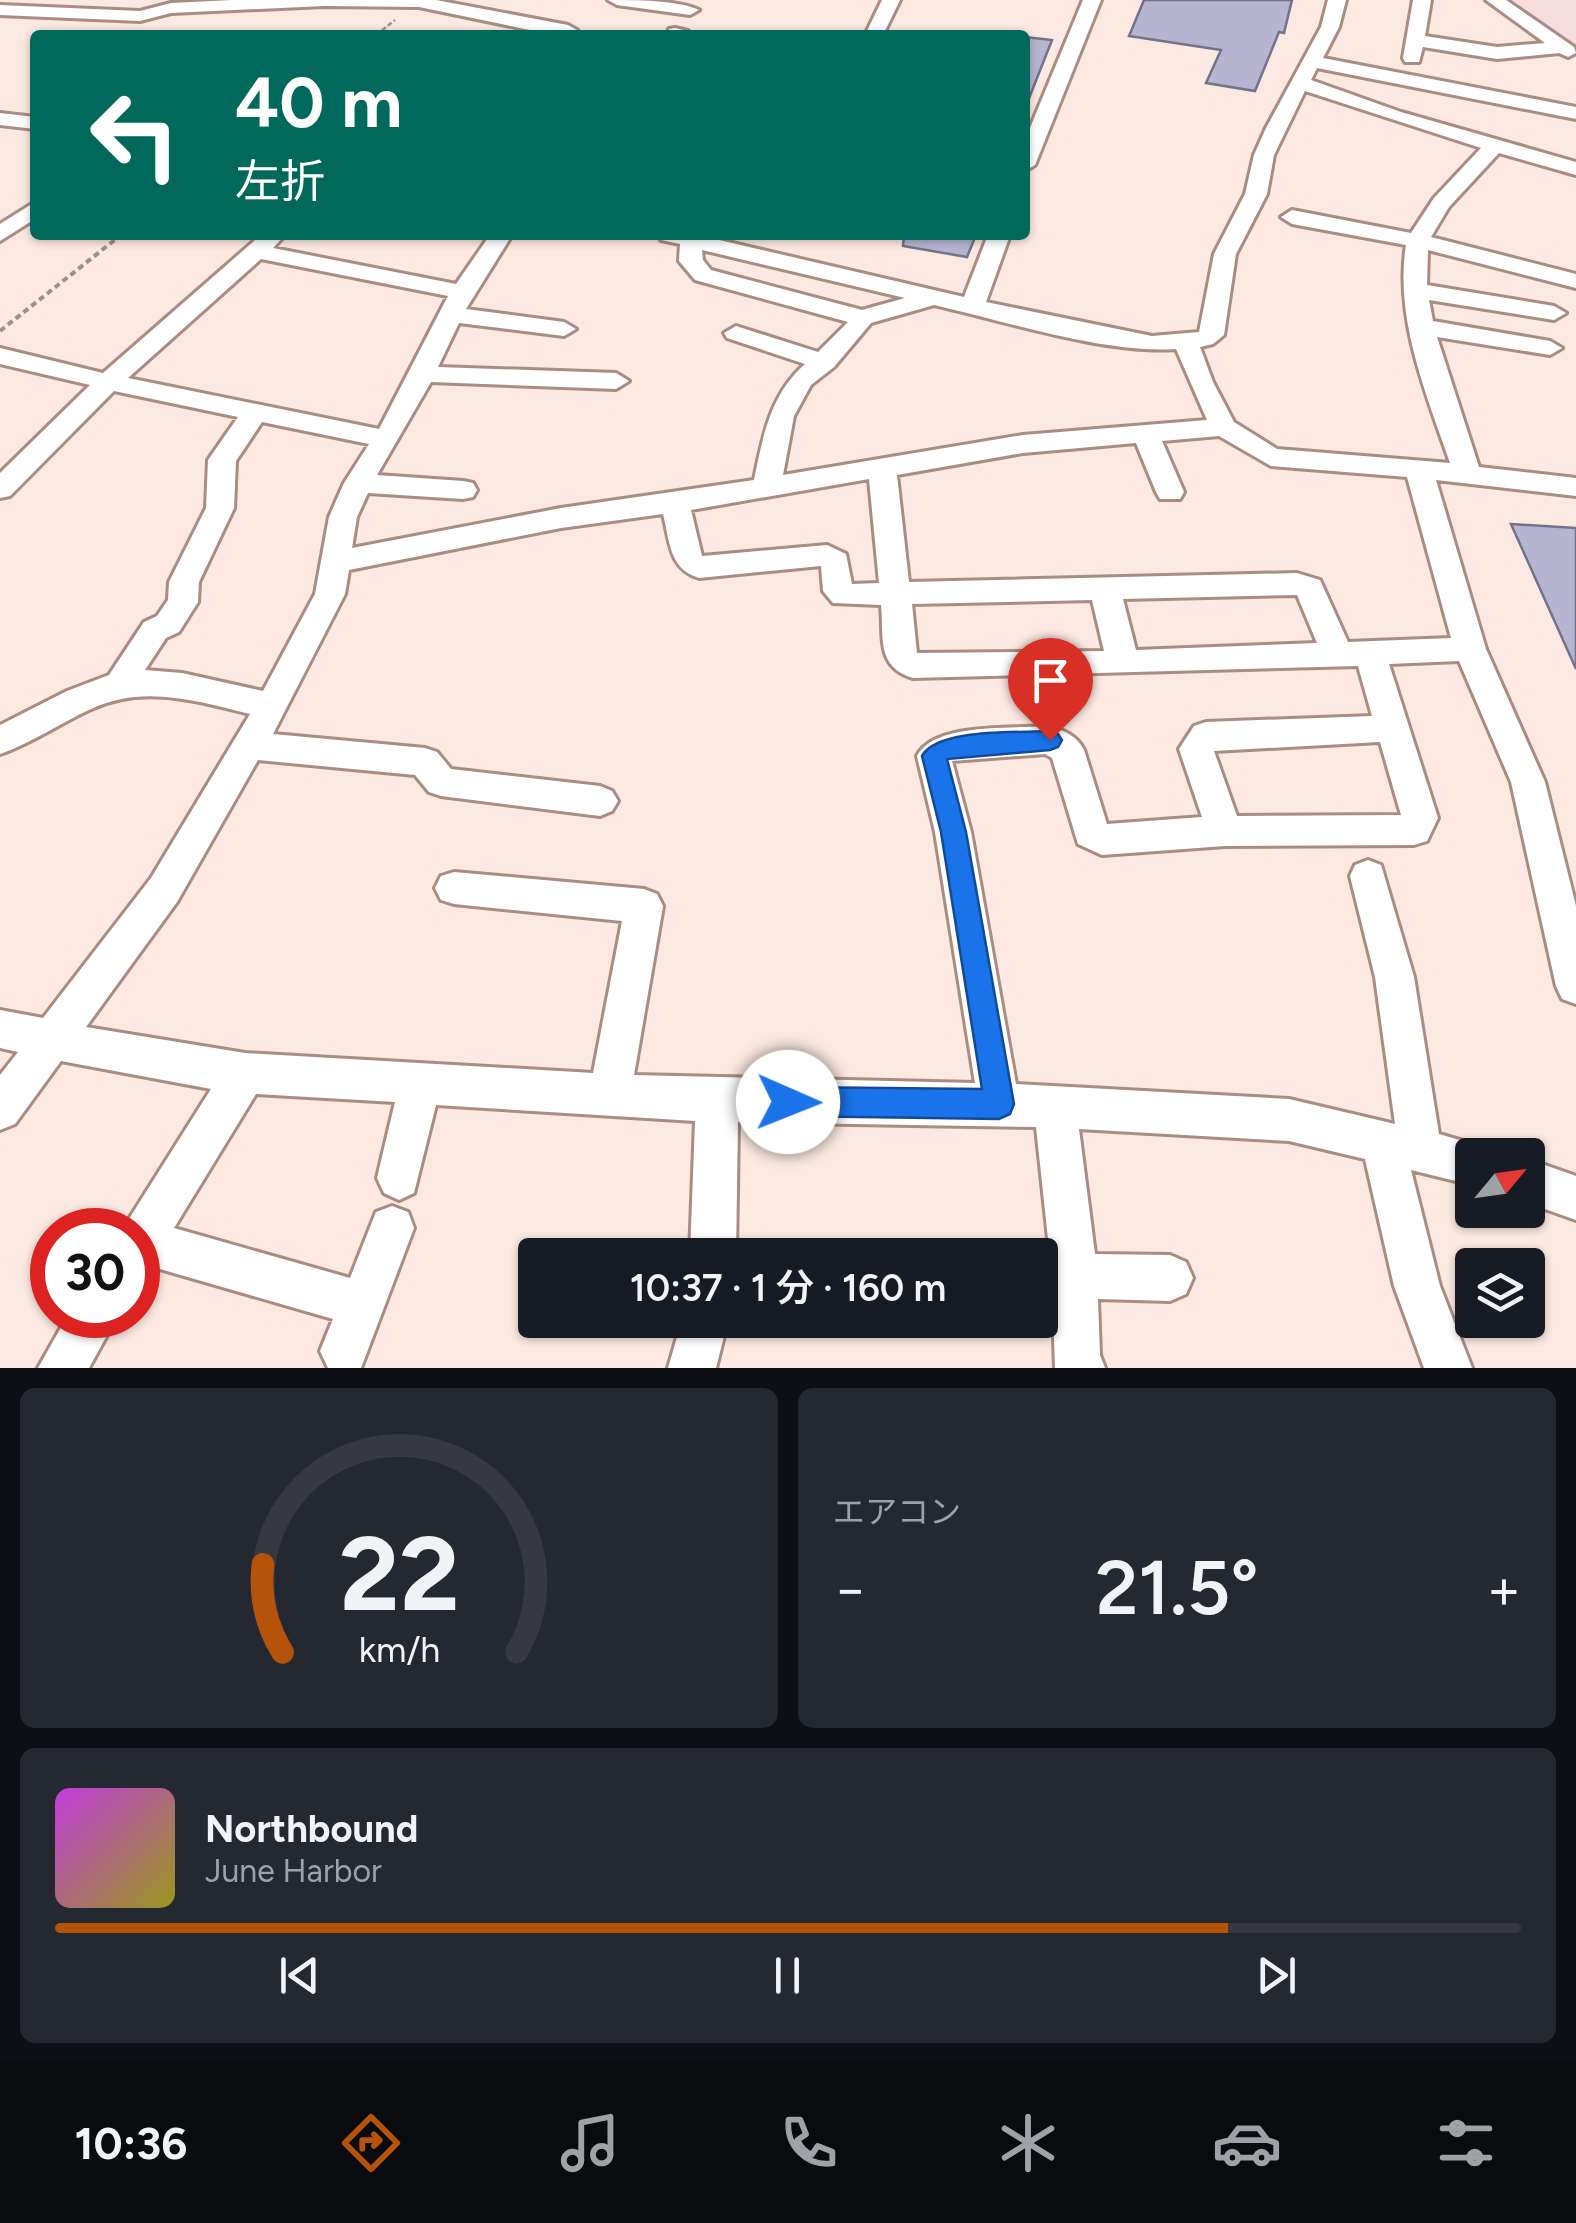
<!DOCTYPE html>
<html lang="ja">
<meta charset="utf-8">
<style>
body{margin:0;font-family:Figtree,"Noto Sans JP",sans-serif;background:#242831;color:#f1f3f6;height:100vh;display:flex;flex-direction:column;font-size:38px;white-space:nowrap}
*{box-sizing:border-box;margin:0}
p{font-size:32px;color:#9ea1a6}
.icon{flex:none;width:55px;height:55px;fill:none;stroke:currentColor;stroke-width:2;stroke-linecap:round;stroke-linejoin:round}
.map{position:relative;height:1368px;overflow:hidden}
.sheet{display:flex;flex-direction:column;gap:20px;padding:20px;background:#0d0f14;flex:1}
.sheet>*{flex:none}
.top-card{position:absolute;left:30px;top:30px;width:1000px;height:210px;border-radius:10px;box-shadow:0 2px 8px #0004;background:#00695c;color:#fff;overflow:hidden}
.needle{width:65px;rotate:61deg}
.buttons{position:absolute;left:1455px;top:1138px;display:grid;gap:20px}
.buttons a{display:grid;place-items:center;width:90px;height:90px;border-radius:10px;background:#171b24;box-shadow:0 2px 8px #0004;font-size:50px}
.speed{position:absolute;left:30px;top:1208px;display:flex;gap:20px;font-size:50px;font-weight:700;text-align:center}
.speed>*{display:grid;place-content:center;width:130px;height:130px;border-radius:50%;background:#171b24;box-shadow:0 2px 8px #0004;line-height:1}
.speed .limit{border:15px solid #d22;background:#fff;color:#111}
.pin{position:absolute;display:grid;place-items:center;width:85px;height:85px;color:#fff;margin:-102px -42px;border-radius:50% 50% 50% 0;rotate:-45deg;box-shadow:0 0 10px #0007}
.pin .icon{rotate:45deg}
.me{position:absolute;width:110px;margin:-55px;rotate:91deg;stroke-linejoin:round;filter:drop-shadow(0 0 8px #0008)}
.turn{display:flex;align-items:center;gap:35px;height:210px;padding:0 40px;font-size:45px}
.turn .icon{width:130px;height:130px;stroke-width:2.5}
.turn b{display:block;font-size:70px;line-height:85px}
.big{font-size:75px;font-weight:600;line-height:1.1}
.sheet .tile{flex:1;display:flex;flex-direction:column;justify-content:center;gap:15px;min-width:0;padding:0 35px;border-radius:15px;background:#242831}
.sheet .dial{align-items:center;gap:0}
.dial svg{height:260px;overflow:visible;fill:none;stroke:#363941;stroke-width:7;stroke-linecap:round;text-anchor:middle}
.dial text{fill:#f1f3f6;stroke:none}
.song{display:flex;align-items:center;gap:30px}
.cover{width:120px;height:120px;border-radius:15px;background:linear-gradient(135deg,hsl(290 70% 55%),hsl(60 70% 35%))}
.played{height:10px;border-radius:5px;background:linear-gradient(90deg,#b45309 80%,#363941 80%)}
.keys{display:flex;justify-content:space-around;direction:ltr}
.heat{display:flex;justify-content:space-between;align-items:center;font-size:55px;direction:ltr}
.sheet .tiles{flex:1;display:grid;gap:20px;grid-template-columns:1fr 1fr}
.tile:last-child{grid-column:span 2}
.trip{position:absolute;left:518px;top:1238px;width:540px;height:100px;border-radius:10px;background:#171b24;box-shadow:0 2px 8px #0004;font-weight:600;line-height:100px;text-align:center}
.tabs{display:flex;height:160px;justify-content:space-around;align-items:center;background:#090b0e;color:#9ea1a6}
.tabs .icon{width:70px;height:70px}
.tabs .on{color:#b45309}
.tabs b{font-size:45px;color:#f1f3f6}
.map>svg:first-child{display:block}
.industrial{fill:#f7dcde}
.building{fill:#b7b4d1;stroke:#74718b;stroke-width:2.5}
.lines{fill:none;stroke-linecap:round;stroke-linejoin:round}
.minor-casing{stroke:#aa8c80;stroke-width:6}
.path-far1{stroke:#9f8f89;stroke-width:2.5;stroke-dasharray:5 2.5;stroke-linecap:butt}
.path{stroke:#9f8f89;stroke-width:4;stroke-dasharray:6 4;stroke-linecap:butt}
.minor{fill:#fff;fill-rule:evenodd}
.route{fill:#1a73e8;stroke:#114b97;stroke-width:2.5}
</style>
<div class="map">
<svg width="1576" height="1368" viewBox="0 0 1576 1368">
<rect width="100%" height="100%" fill="#fce9e1"/>
<polygon class="industrial" points="1508,0 1576,0 1576,47"/>
<g class="building">
<polygon points="1144,0 1292,0 1284,33 1279,32 1255,91 1206,83 1221,50 1129,36"/>
<polygon points="1025,37 1052,40 1026,106 1025,106"/>
<polygon points="904,235 976,235 967,257 903,246"/>
<polygon points="1511,524 1576,528 1576,669"/>
</g>
<g class="lines">
<defs>
<g id="minor">
<polygon points="232,0 436,0 568,25 577,30 573,35 554,35 419,7 324,6 171,13 140,21 0,15 0,5 140,11 171,3"/>
<path d="M608 0C635 0 677 0 699 10L690 15 617 5Z"/>
<polygon points="882,0 900,0 883,35 865,35"/>
<polygon points="1083,0 1101,0 1035,165 1025,171 1025,140"/>
<path d="M1328 0H1346L1339 27 1323 58 1576 107V119L1317 68 1311 80 1401 112 1576 162V175L1499 153 1449 207 1431 237 1576 274V288L1428 250 1427 285 1554 306 1566 313 1554 320 1429 300 1433 321 1550 341 1562 348 1550 355 1437 337 1479 467 1576 478V496L1436 480 1486 649 1545 782 1576 906V1004L1562 999 1556 986 1511 782 1459 661 1389 664 1438 818 1427 841 1414 845 1225 846 1102 855 1078 844 1052 758 1045 754 952 761 971 832 1016 1084 1289 1099 1395 1124 1375 977 1350 876 1355 865 1368 860 1381 865 1414 977 1439 1134 1487 1148 1490 1155H1472V1185L1411 1170 1440 1286 1472 1368H1424L1394 1286 1365 1159 1289 1141 1079 1129 1095 1254 1170 1255 1186 1262 1193 1278 1186 1294 1170 1301 1098 1299 1100 1355 1105 1368H1055L1052 1276 1036 1127 738 1122 736 1255H690L695 1121 436 1105 414 1193 399 1200 384 1193 377 1178 395 1102 256 1094 174 1228 350 1278 376 1212 392 1206 408 1212 414 1228 361 1368H328L320 1351 333 1319 146 1265 138 1268V1230H122L211 1089 61 1061 15 1124 0 1130V1075L18 1052 0 1048V1010L43 1018 151 878 250 714C197 701 143 684 91 709 60 723 32 743 0 754V725L67 691 109 675 144 622 157 616 168 600 169 582 206 508 208 460 238 417 114 391 10 496 0 498V473L90 385 0 364V348L103 373 261 235H285L273 248 456 284 490 235H512L466 309 564 322 576 329 564 336 459 323 438 367 616 373 629 381 616 389 431 382 377 475 463 481 473 483 477 490 473 497 463 499 368 493 357 517 352 548 561 508 754 480C763 436 770 395 805 364L727 338 724 333 736 326 818 352 848 322 695 280 679 261 680 244 661 240 658 235H698L964 297 988 235H1010L986 302 1152 336 1199 332 1214 254 1245 194 1254 155 1266 128 1321 27ZM1305 91 1481 148 1434 198 1411 233 1292 210 1281 217 1292 224 1406 245C1394 318 1427 396 1450 463L1277 449 1234 422 1213 382 1200 347 1213 344 1224 335 1236 254 1267 194 1274 155ZM702 250 905 298 862 310 711 270 703 260ZM261 259 448 296 379 429 128 378ZM934 305C1005 321 1104 354 1176 349L1207 420 1023 435 783 475 794 416 811 385 834 367 871 323ZM262 422 369 444 344 483 329 517 315 594 263 691 182 673 145 670 166 638 179 632 198 602 199 582 234 508 236 461ZM1219 436 1271 466 1407 477 1451 638 1348 642 1320 580 1297 573 909 582 897 475 1023 453 1136 443 1156 492 1160 499H1180L1184 492 1162 441ZM869 479 879 583 852 584 846 554 827 545 702 556 691 510ZM663 514C670 542 669 569 699 578L821 566 823 591 833 603 881 605C884 638 876 667 913 678L1358 666 1372 716 1206 722 1194 726 1179 749 1202 817 1107 824 1084 750C1077 736 1065 731 1050 726 1014 729 934 722 917 756L935 832 975 1083 634 1075 663 906 657 894 644 889 454 872 441 876 435 888 441 900 454 904 622 921 593 1073 245 1053 86 1027 177 902 258 760 415 775 429 792 441 796 600 816 612 811 618 801 612 791 600 786 451 769 437 752 425 748 273 734 345 594 349 570 561 528ZM1297 595 1317 643 1136 650 1123 599ZM1092 600 1104 651 917 653 912 604ZM1380 742 1401 815 1237 816 1214 751Z"/>
<polygon points="1413,0 1431,0 1425,36 1497,47 1545,43 1486,0 1506,0 1574,47 1576,53 1568,57 1559,53 1497,59 1423,47 1419,62 1405,62 1403,58"/>
<polygon points="675,28 688,31 691,35 667,35 669,29"/>
<polygon points="0,113 35,117 35,129 0,125"/>
<polygon points="35,202 35,219 0,241 0,224"/>
<polygon points="1528,1159 1576,1176 1576,1220 1528,1203"/>
<polygon points="68,1315 118,1315 89,1368 38,1368"/>
<polygon points="682,1320 728,1320 716,1368 668,1368"/>
</g>
</defs>
<use href="#minor" class="minor-casing"/>
<polyline class="path-far1" points="376,35 395,20"/>
<polyline class="path" points="0,331 121,235"/>
<use href="#minor" class="minor"/>
</g>
<path class="route" d="M1050 731 1058 734 1062 740 1058 747 1050 750 947 759 966 832 1014 1104 1010 1114 999 1119 788 1116 777 1112 773 1102 777 1091 788 1087 982 1089 941 832 922 756C937 728 1019 733 1050 731Z"/>
</svg>
<div class="buttons">
<a><svg class="needle" viewBox="-14 -14 28 28"><path d="M0-13l5 13h-10z" fill="#e53935"/><path d="M0 13l5-13h-10z" fill="#9ea1a6"/></svg></a>
<a><svg class="icon" aria-label="layers" viewBox="0 0 24 24"><path d="M12 4l9 5-9 5-9-5zM3 14l9 5 9-5"/></svg></a>
</div>
<div class="speed"><div class="limit">30</div></div>
<div class="pin" style="left:1050px;top:740px;background:#d93025"><svg class="icon" aria-label="arrive" viewBox="0 0 24 24"><path d="M6 21V4h12l-3 4 3 4H6"/></svg></div>
<svg class="me" style="left:788px;top:1102px" viewBox="-20 -20 40 40"><circle r="19" fill="#fff"/><path d="M0-13L10 11 0 6-10 11z" fill="#1a73e8"/></svg>
<div class="trip">10:37 · 1 分 · 160 m</div>
<div class="top-card">
<div class="turn"><svg class="icon" aria-label="left" viewBox="0 0 24 24"><path d="M17 20v-9H6M10 6l-5 5 5 5"/></svg><div><b>40 m</b>左折</div></div>
</div>
</div>
<section class="sheet">
<div class="tiles">
<div class="tile dial"><svg viewBox="0 0 100 80">
<path d="M14 69A42 42 0 1 1 86 69"/>
<path d="M14 69A42 42 0 0 1 8 42" stroke="#b45309"/>
<text x="50" y="56" font-size="32" font-weight="700">22</text>
<text x="50" y="72" font-size="11">km/h</text>
</svg></div>
<div class="tile"><p>エアコン</p>
<div class="heat"><a>−</a><b class="big">21.5°</b><a>+</a></div>
</div>
<div class="tile">
<div class="song"><i class="cover"></i><div><b>Northbound</b><p>June Harbor</p></div></div>
<div class="played"></div>
<div class="keys"><svg class="icon" aria-label="previous" viewBox="0 0 24 24"><path d="M18 5L8 12l10 7zM5 5v14"/></svg><svg class="icon" aria-label="pause" viewBox="0 0 24 24"><path d="M8 5v14M16 5v14"/></svg><svg class="icon" aria-label="next" viewBox="0 0 24 24"><path d="M6 5l10 7-10 7zM19 5v14"/></svg></div>
</div>
</div>
</section>
<nav class="tabs">
<b>10:36</b>
<svg class="icon on" aria-label="directions" viewBox="0 0 24 24"><path d="M12 3l9 9-9 9-9-9zM9 14v-3h6M13 9l2 2-2 2"/></svg>
<svg class="icon" aria-label="music" viewBox="0 0 24 24"><path d="M9 18V5l10-2v13"/><circle cx="6" cy="18" r="3"/><circle cx="16" cy="16" r="3"/></svg>
<svg class="icon" aria-label="phone" viewBox="0 0 24 24"><path d="M5 4h4l2 5-3 2q2 4 5 5l2-3 5 2v4C11 20 4 13 5 4z"/></svg>
<svg class="icon" aria-label="climate" viewBox="0 0 24 24"><path d="M12 3v18M4 7l16 10M4 17L20 7"/></svg>
<svg class="icon" aria-label="car" viewBox="0 0 24 24"><path d="M5 17H2v-5l4-1 3-4h7l3 4 3 1v5h-3M9 17h6M6 11h13"/><circle cx="7" cy="17" r="2"/><circle cx="17" cy="17" r="2"/></svg>
<svg class="icon" aria-label="filters" viewBox="0 0 24 24"><path d="M4 7h16M4 17h16"/><circle cx="9" cy="7" r="2"/><circle cx="15" cy="17" r="2"/></svg>
</nav>
